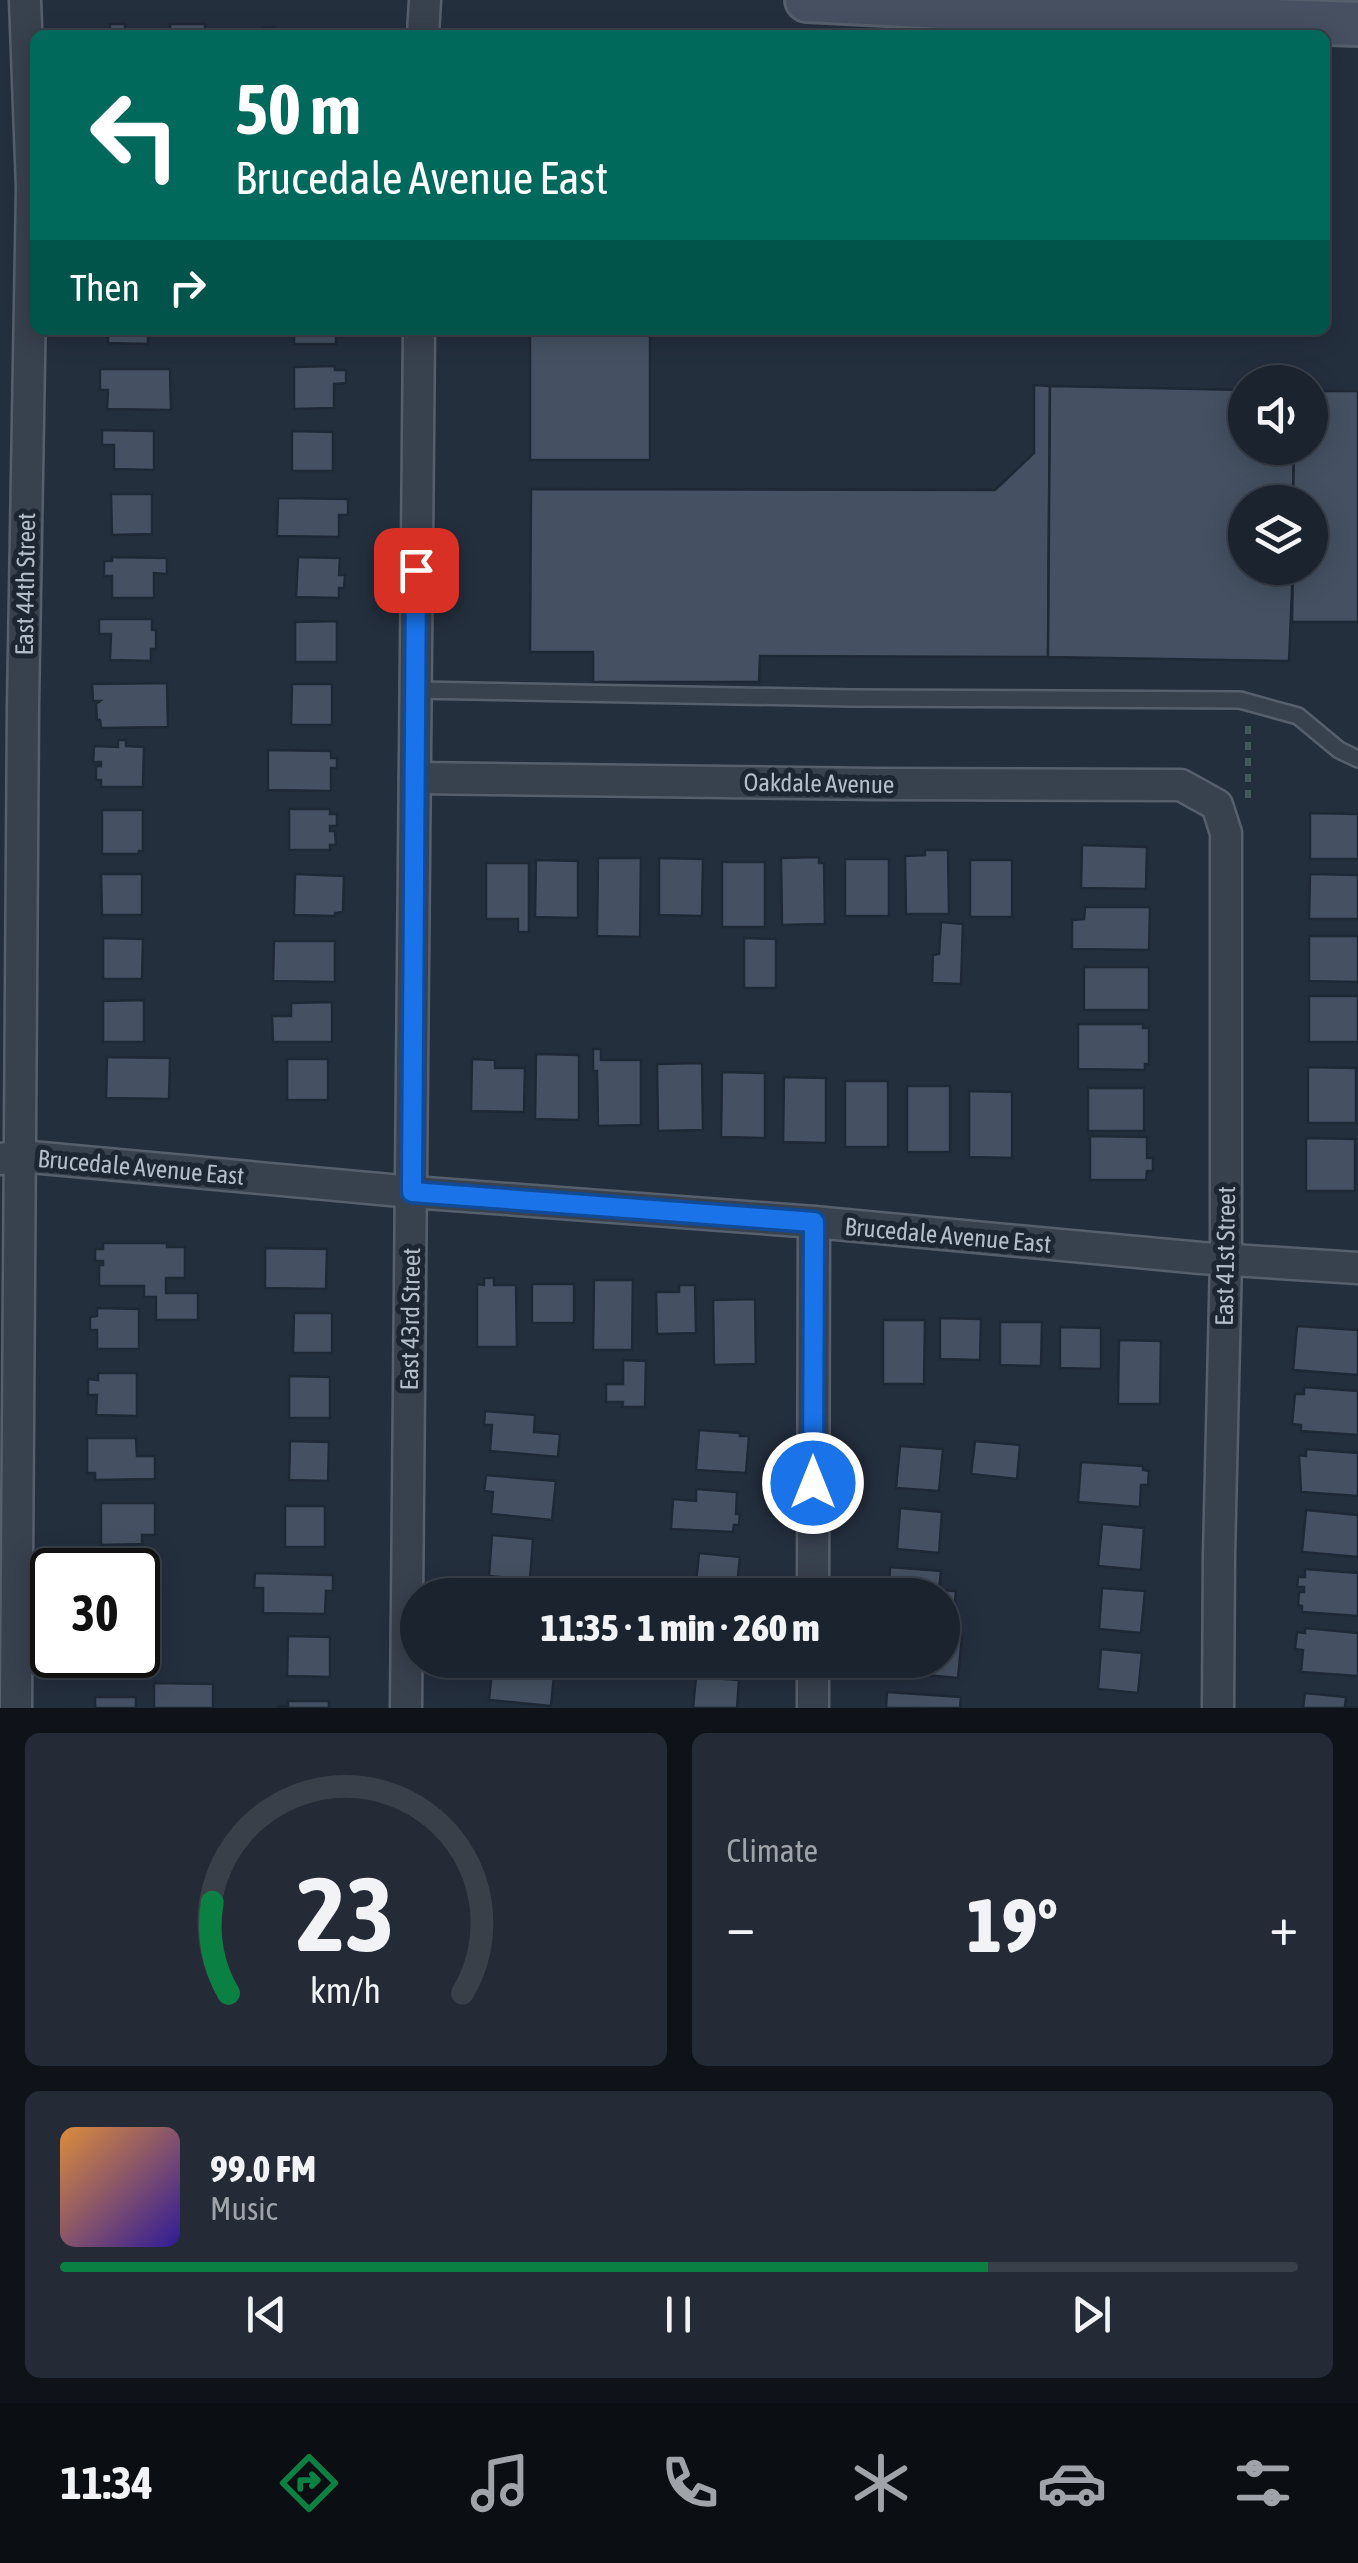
<!DOCTYPE html>
<meta charset="utf-8">
<style>
body{margin:0;font-family:"Asap Condensed",sans-serif;background:#242b36;color:#f1f3f6;height:100vh;display:flex;flex-direction:column;font-size:38px;white-space:nowrap}
*{box-sizing:border-box;margin:0}
p{font-size:32px;color:#a0a4aa}
.icon{flex:none;width:55px;height:55px;fill:none;stroke:currentColor;stroke-width:2;stroke-linecap:round;stroke-linejoin:round}
.map{position:relative;height:1708px;overflow:hidden}
.sheet{display:flex;flex-direction:column;gap:25px;padding:25px;background:#0f1319;flex:1}
.sheet>*{flex:none}
.hud{position:absolute;left:30px;top:30px;width:1300px;height:305px;border-radius:15px;box-shadow:0 5px 25px #0003,0 0 0 2px #39404a;background:#00695c;color:#fff;overflow:hidden}
.buttons{position:absolute;left:1228px;top:365px;display:grid;gap:20px}
.buttons a{display:grid;place-items:center;width:100px;height:100px;border-radius:50%;background:#1b232e;box-shadow:0 5px 25px #0003,0 0 0 2px #39404a;font-size:50px}
.speed{position:absolute;left:30px;top:1548px;display:flex;gap:20px;font-size:50px;font-weight:700;text-align:center}
.speed>*{display:grid;place-content:center;width:130px;height:130px;border-radius:50%;background:#1b232e;box-shadow:0 5px 25px #0003,0 0 0 2px #39404a;line-height:1}
.speed .limit{border:5px solid #111;border-radius:15px;background:#fff;color:#111}
.pin{position:absolute;display:grid;place-items:center;width:85px;height:85px;color:#fff;margin:-42px;border-radius:20px;box-shadow:0 5px 15px #0006}
.me{position:absolute;width:110px;margin:-55px;rotate:0deg;stroke-linejoin:round;filter:drop-shadow(0 0 8px #0008)}
.turn{display:flex;align-items:center;gap:35px;height:210px;padding:0 40px;font-size:45px}
.turn .icon{width:130px;height:130px;stroke-width:2.5}
.turn b{display:block;font-size:70px;line-height:85px}
.then{display:flex;align-items:center;height:95px;padding:0 40px;background:#0003;gap:20px;font-size:38px}
.big{font-size:75px;font-weight:800;line-height:1.1}
.sheet .widget{flex:1;display:flex;flex-direction:column;justify-content:center;gap:15px;min-width:0;padding:0 35px;border-radius:15px;background:#242b36}
.sheet .dial{align-items:center;gap:0}
.dial svg{height:260px;overflow:visible;fill:none;stroke:#39404a;stroke-width:7;stroke-linecap:round;text-anchor:middle}
.dial text{fill:#f1f3f6;stroke:none}
.song{display:flex;align-items:center;gap:30px}
.cover{width:120px;height:120px;border-radius:15px;background:linear-gradient(135deg,hsl(30 70% 55%),hsl(250 70% 35%))}
.played{height:10px;border-radius:5px;background:linear-gradient(90deg,#0b8043 75%,#39404a 75%)}
.keys{display:flex;justify-content:space-around;direction:ltr}
.heat{display:flex;justify-content:space-between;align-items:center;font-size:55px;direction:ltr}
.sheet .tiles{flex:1;display:grid;gap:25px;grid-template-columns:1fr 1fr}
.widget:last-child{grid-column:span 2}
.trip{position:absolute;left:400px;top:1578px;width:560px;height:100px;border-radius:50px;background:#1b232e;box-shadow:0 5px 25px #0003,0 0 0 2px #39404a;font-weight:800;line-height:100px;text-align:center}
.tab-bar{display:flex;height:160px;justify-content:space-around;align-items:center;background:#0b0e12;color:#a0a4aa}
.tab-bar .icon{width:70px;height:70px}
.tab-bar .on{color:#0b8043}
.tab-bar b{font-size:45px;color:#f1f3f6}
.map>svg:first-child{display:block}
.building{fill:#455162;stroke:#1f2835;stroke-width:2.5}
.lines{fill:none;stroke-linecap:round;stroke-linejoin:round}
.lane-casing{stroke:#565f6c;stroke-width:20}
.street-casing{stroke:#565f6c;stroke-width:35}
.secondary-casing{stroke:#565f6c;stroke-width:48}
.path{stroke:#44595c;stroke-width:6;stroke-dasharray:8 8;stroke-linecap:butt}
.lane{stroke:#38414e;stroke-width:15}
.street{stroke:#38414e;stroke-width:30}
.secondary{stroke:#465061;stroke-width:42}
.route-casing{stroke:#114b97;stroke-width:25}
.route{stroke:#1a73e8;stroke-width:18}
.labels{text-anchor:middle;dominant-baseline:central;stroke-width:10;stroke-linejoin:round;paint-order:stroke}
.street-label{font-size:25px;fill:#b4bcc9;stroke:#1d2633}
</style>
<div class="map">
<svg width="1358" height="1708" viewBox="0 0 1358 1708">
<rect width="100%" height="100%" fill="#242f3e"/>
<g class="building">
<polygon points="110,24 125,24 125,32 146,33 146,35 105,35 105,32 110,32"/>
<polygon points="170,24 205,24 205,35 163,35 163,29 170,29"/>
<polygon points="275,27 274,34 280,35 236,35 242,34 242,29 256,30 256,34 263,34 263,28"/>
<polygon points="108,330 148,330 148,344 108,343"/>
<rect x="294" y="330" width="42" height="14"/>
<rect x="530" y="330" width="120" height="130"/>
<polygon points="335,366 335,370 346,370 346,383 334,384 334,408 294,409 294,367"/>
<polygon points="100,369 170,369 171,410 107,409 108,390 100,390"/>
<polygon points="1034,385 1050,386 1048,657 760,656 759,682 593,682 593,652 530,652 531,489 995,490 1034,453"/>
<polygon points="1050,386 1245,390 1245,448 1294,448 1293,502 1245,502 1245,568 1293,568 1289,661 1048,657"/>
<polygon points="1310,391 1358,391 1358,622 1292,622 1293,568 1310,568 1310,502 1293,502 1294,448 1310,448"/>
<polygon points="102,430 154,431 154,470 114,469 114,445 102,445"/>
<polygon points="292,431 333,432 333,471 292,471"/>
<polygon points="111,494 152,494 152,534 112,535"/>
<polygon points="278,498 348,499 348,515 339,515 339,537 277,536"/>
<polygon points="112,557 167,558 167,574 154,573 154,598 112,598 112,576 104,576 104,561 112,561"/>
<polygon points="298,557 340,558 339,575 345,575 344,588 339,588 339,598 296,597"/>
<polygon points="99,619 152,619 152,630 156,630 156,649 151,649 151,661 110,660 111,634 99,634"/>
<polygon points="337,621 337,662 295,662 295,622"/>
<polygon points="167,683 168,727 101,728 100,720 97,720 96,704 100,701 93,701 92,684"/>
<polygon points="292,684 332,684 332,725 291,725"/>
<polygon points="118,740 126,740 126,746 144,747 143,787 101,787 101,780 96,780 96,766 101,766 101,762 93,762 94,746 118,747"/>
<polygon points="268,750 331,751 331,758 337,758 337,768 331,768 331,791 268,790"/>
<polygon points="289,809 330,809 330,814 337,814 337,826 330,826 330,831 335,831 336,845 330,845 330,850 289,850"/>
<polygon points="102,810 143,810 143,851 139,851 138,854 102,854"/>
<polygon points="1310,813 1358,814 1358,859 1310,859"/>
<polygon points="1082,845 1147,847 1146,889 1081,888"/>
<polygon points="925,850 948,850 949,914 906,914 905,856 925,855"/>
<polygon points="819,857 819,863 824,863 825,924 782,925 781,858"/>
<polygon points="598,858 641,858 640,937 597,936"/>
<polygon points="659,858 703,859 702,916 659,915"/>
<rect x="845" y="859" width="44" height="57"/>
<polygon points="536,860 578,861 578,918 535,917"/>
<rect x="970" y="860" width="42" height="57"/>
<rect x="722" y="862" width="43" height="65"/>
<polygon points="486,863 529,863 529,932 518,932 518,919 486,919"/>
<polygon points="101,874 142,874 142,915 102,915"/>
<polygon points="295,874 344,876 343,912 335,913 335,916 294,915"/>
<polygon points="1310,874 1358,875 1358,919 1309,919"/>
<polygon points="1085,907 1150,907 1149,950 1072,949 1072,920 1084,919"/>
<polygon points="941,922 963,924 961,984 932,983 933,955 939,954"/>
<polygon points="1309,936 1358,936 1358,982 1309,981"/>
<polygon points="103,938 143,939 142,979 103,979"/>
<polygon points="744,938 776,939 776,988 744,988"/>
<polygon points="274,941 335,941 335,982 273,981"/>
<rect x="1084" y="967" width="65" height="43"/>
<rect x="1309" y="996" width="49" height="46"/>
<polygon points="144,1000 144,1042 103,1042 103,1001"/>
<polygon points="332,1002 332,1042 273,1042 272,1016 291,1016 291,1003"/>
<polygon points="1078,1024 1143,1024 1143,1028 1149,1028 1149,1064 1145,1064 1145,1070 1078,1069"/>
<polygon points="593,1049 601,1049 601,1060 641,1060 641,1125 598,1126 597,1071 593,1071"/>
<polygon points="536,1054 579,1055 579,1120 535,1119"/>
<polygon points="107,1057 170,1058 169,1099 106,1098"/>
<rect x="287" y="1059" width="41" height="41"/>
<polygon points="472,1059 495,1060 495,1068 525,1068 524,1112 471,1111"/>
<polygon points="702,1063 703,1130 658,1131 657,1064"/>
<polygon points="1308,1067 1356,1068 1356,1123 1308,1123"/>
<polygon points="722,1072 765,1073 765,1138 721,1137"/>
<polygon points="784,1077 826,1078 826,1143 783,1142"/>
<rect x="845" y="1081" width="43" height="66"/>
<rect x="907" y="1086" width="43" height="66"/>
<rect x="1088" y="1088" width="56" height="43"/>
<polygon points="969,1091 1012,1092 1012,1158 969,1157"/>
<polygon points="1090,1136 1147,1137 1147,1158 1153,1158 1153,1171 1147,1171 1146,1180 1090,1180"/>
<polygon points="1306,1138 1355,1139 1355,1191 1306,1191"/>
<polygon points="103,1243 167,1243 167,1247 185,1247 185,1278 166,1278 166,1293 198,1293 198,1320 156,1320 156,1297 144,1297 144,1286 99,1286 99,1265 103,1265 103,1261 95,1261 95,1249 103,1249"/>
<polygon points="265,1248 327,1249 326,1289 265,1288"/>
<polygon points="484,1278 494,1278 494,1285 516,1285 517,1347 477,1347 477,1284 484,1285"/>
<polygon points="594,1280 633,1280 632,1350 593,1350"/>
<rect x="532" y="1284" width="42" height="39"/>
<polygon points="679,1285 695,1285 696,1333 657,1334 656,1292 679,1292"/>
<polygon points="755,1299 756,1364 714,1365 713,1300"/>
<polygon points="97,1308 139,1309 139,1349 97,1349 97,1330 90,1330 90,1317 97,1316"/>
<polygon points="294,1313 332,1313 332,1353 293,1353"/>
<polygon points="940,1318 981,1319 980,1360 940,1359"/>
<polygon points="883,1320 925,1320 924,1384 883,1384"/>
<polygon points="1000,1322 1042,1322 1041,1366 1000,1365"/>
<polygon points="1297,1326 1358,1330 1358,1375 1293,1370"/>
<polygon points="1060,1327 1101,1328 1101,1369 1060,1368"/>
<polygon points="1119,1340 1161,1341 1160,1404 1118,1404"/>
<polygon points="623,1360 646,1361 645,1407 622,1407 623,1402 606,1402 606,1384 623,1384"/>
<polygon points="98,1373 137,1373 137,1416 96,1415 97,1395 88,1395 88,1379 98,1380"/>
<polygon points="289,1376 330,1377 330,1418 289,1418"/>
<polygon points="1304,1387 1358,1391 1358,1435 1301,1431 1301,1425 1292,1424 1295,1394 1304,1394"/>
<polygon points="485,1411 535,1415 534,1432 560,1434 558,1457 490,1451 492,1425 484,1425"/>
<polygon points="699,1430 740,1433 740,1436 749,1436 746,1473 696,1470"/>
<polygon points="87,1438 136,1438 137,1456 155,1456 155,1479 95,1480 95,1473 87,1473"/>
<polygon points="290,1441 329,1442 328,1481 289,1480"/>
<polygon points="975,1441 1020,1445 1017,1479 971,1474"/>
<polygon points="900,1446 943,1449 939,1491 896,1488"/>
<polygon points="1306,1449 1358,1453 1358,1496 1301,1492 1299,1455 1306,1456"/>
<polygon points="1081,1462 1143,1466 1143,1470 1149,1471 1148,1485 1141,1485 1140,1507 1078,1502"/>
<polygon points="486,1475 556,1481 552,1520 491,1514 493,1492 484,1491"/>
<polygon points="696,1489 737,1492 736,1514 740,1514 739,1525 734,1525 733,1532 671,1529 673,1499 696,1501"/>
<polygon points="101,1503 155,1503 155,1535 142,1535 142,1544 101,1545"/>
<rect x="285" y="1506" width="40" height="41"/>
<polygon points="900,1508 942,1512 939,1553 897,1549"/>
<polygon points="1306,1510 1358,1515 1358,1557 1302,1552"/>
<polygon points="1102,1524 1144,1528 1141,1570 1098,1566"/>
<polygon points="492,1535 533,1539 530,1580 489,1576"/>
<polygon points="699,1553 740,1557 736,1595 695,1594"/>
<polygon points="890,1567 941,1571 939,1590 956,1591 954,1614 942,1613 942,1595 896,1595 897,1589 889,1588"/>
<polygon points="100,1569 142,1570 141,1610 138,1610 138,1570"/>
<polygon points="1305,1569 1358,1573 1358,1616 1302,1612 1302,1606 1298,1605 1299,1592 1304,1592 1304,1587 1297,1587 1298,1577 1305,1577"/>
<polygon points="255,1573 333,1575 333,1591 326,1591 325,1614 263,1613 263,1588 254,1588"/>
<polygon points="1102,1588 1145,1591 1141,1633 1099,1629"/>
<polygon points="1305,1628 1358,1633 1358,1676 1301,1672 1303,1650 1295,1649 1297,1632 1305,1633"/>
<polygon points="138,1634 142,1634 141,1644 150,1643 150,1659 142,1659 142,1673 101,1673 101,1655 138,1655"/>
<polygon points="942,1635 962,1637 958,1678 881,1671 882,1660 942,1660"/>
<polygon points="288,1636 330,1637 330,1677 287,1676"/>
<polygon points="1101,1649 1142,1653 1138,1693 1098,1689"/>
<polygon points="493,1660 555,1666 551,1706 489,1700"/>
<polygon points="696,1677 739,1680 737,1708 693,1708"/>
<polygon points="154,1683 213,1684 213,1708 154,1708"/>
<polygon points="887,1692 961,1697 960,1708 886,1708"/>
<polygon points="1305,1693 1346,1697 1345,1707 1358,1708 1303,1708"/>
<rect x="95" y="1697" width="41" height="11"/>
<polygon points="288,1701 329,1701 329,1708 278,1708 278,1706 288,1706"/>
</g>
<g class="lines">
<defs>
<polyline id="lane" points="416,690 851,698 1240,700 1298,716 1339,750 1358,759"/>
<g id="street">
<polyline points="423,35 425,0"/>
<polyline points="415,778 877,784 1181,785 1217,805 1226,833 1226,1259 1219,1555 1218,1708"/>
<polyline points="1,1159 20,1156 412,1192 814,1222 1201,1258 1358,1268"/>
<polyline points="813,1595 814,1222"/>
<polyline points="16,1708 23,706 32,188 25,0"/>
<polyline points="406,1708 419,330"/>
<polyline points="813,1708 813,1660"/>
</g>
<polyline id="secondary" points="807,0 1099,15 1358,24"/>
</defs>
<use href="#lane" class="lane-casing"/>
<use href="#street" class="street-casing"/>
<use href="#secondary" class="secondary-casing"/>
<polyline class="path" points="1248,726 1248,798"/>
<use href="#lane" class="lane"/>
<use href="#street" class="street"/>
<use href="#secondary" class="secondary"/>
</g>
<g class="lines">
<defs>
<polyline id="route" points="416,570 412,1192 814,1222 813,1483"/>
</defs>
<use href="#route" class="route-casing"/>
<use href="#route" class="route"/>
</g>
<g class="labels">
<g class="street-label">
<text transform="translate(25 584) rotate(-89)">East 44th Street</text>
<text transform="translate(819 783) rotate(1)">Oakdale Avenue</text>
<text transform="translate(141 1167) rotate(5)">Brucedale Avenue East</text>
<text transform="translate(948 1235) rotate(5)">Brucedale Avenue East</text>
<text transform="translate(1225 1256) rotate(-89)">East 41st Street</text>
<text transform="translate(410 1319) rotate(-89)">East 43rd Street</text>
</g>
</g>
</svg>
<div class="buttons">
<a><svg class="icon" aria-label="sound" viewBox="0 0 24 24"><path d="M4 9h4l5-4v14l-5-4H4zM17 9q2 3 0 6"/></svg></a>
<a><svg class="icon" aria-label="layers" viewBox="0 0 24 24"><path d="M12 4l9 5-9 5-9-5zM3 14l9 5 9-5"/></svg></a>
</div>
<div class="speed"><div class="limit">30</div></div>
<div class="pin" style="left:416px;top:570px;background:#d93025"><svg class="icon" aria-label="arrive" viewBox="0 0 24 24"><path d="M6 21V4h12l-3 4 3 4H6"/></svg></div>
<svg class="me" style="left:813px;top:1483px" viewBox="-20 -20 40 40"><circle r="17" fill="#1a73e8" stroke="#fff" stroke-width="3"/><path d="M0-11L8 9 0 5-8 9z" fill="#fff"/></svg>
<div class="trip">11:35 · 1 min · 260 m</div>
<div class="hud">
<div class="turn"><svg class="icon" aria-label="left" viewBox="0 0 24 24"><path d="M17 20v-9H6M10 6l-5 5 5 5"/></svg><div><b>50 m</b>Brucedale Avenue East</div></div>
<div class="then">Then<svg class="icon" aria-label="right" viewBox="0 0 24 24"><path d="M7 20v-9h11M14 6l5 5-5 5"/></svg></div>
</div>
</div>
<section class="sheet">
<div class="tiles">
<div class="widget dial"><svg viewBox="0 0 100 80">
<path d="M14 69A42 42 0 1 1 86 69"/>
<path d="M14 69A42 42 0 0 1 9 41" stroke="#0b8043"/>
<text x="50" y="56" font-size="32" font-weight="700">23</text>
<text x="50" y="72" font-size="11">km/h</text>
</svg></div>
<div class="widget"><p>Climate</p>
<div class="heat"><a>−</a><b class="big">19°</b><a>+</a></div>
</div>
<div class="widget">
<div class="song"><i class="cover"></i><div><b>99.0 FM</b><p>Music</p></div></div>
<div class="played"></div>
<div class="keys"><svg class="icon" aria-label="previous" viewBox="0 0 24 24"><path d="M18 5L8 12l10 7zM5 5v14"/></svg><svg class="icon" aria-label="pause" viewBox="0 0 24 24"><path d="M8 5v14M16 5v14"/></svg><svg class="icon" aria-label="next" viewBox="0 0 24 24"><path d="M6 5l10 7-10 7zM19 5v14"/></svg></div>
</div>
</div>
</section>
<nav class="tab-bar">
<b>11:34</b>
<svg class="icon on" aria-label="directions" viewBox="0 0 24 24"><path d="M12 3l9 9-9 9-9-9zM9 14v-3h6M13 9l2 2-2 2"/></svg>
<svg class="icon" aria-label="music" viewBox="0 0 24 24"><path d="M9 18V5l10-2v13"/><circle cx="6" cy="18" r="3"/><circle cx="16" cy="16" r="3"/></svg>
<svg class="icon" aria-label="phone" viewBox="0 0 24 24"><path d="M5 4h4l2 5-3 2q2 4 5 5l2-3 5 2v4C11 20 4 13 5 4z"/></svg>
<svg class="icon" aria-label="climate" viewBox="0 0 24 24"><path d="M12 3v18M4 7l16 10M4 17L20 7"/></svg>
<svg class="icon" aria-label="car" viewBox="0 0 24 24"><path d="M5 17H2v-5l4-1 3-4h7l3 4 3 1v5h-3M9 17h6M6 11h13"/><circle cx="7" cy="17" r="2"/><circle cx="17" cy="17" r="2"/></svg>
<svg class="icon" aria-label="filters" viewBox="0 0 24 24"><path d="M4 7h16M4 17h16"/><circle cx="9" cy="7" r="2"/><circle cx="15" cy="17" r="2"/></svg>
</nav>
